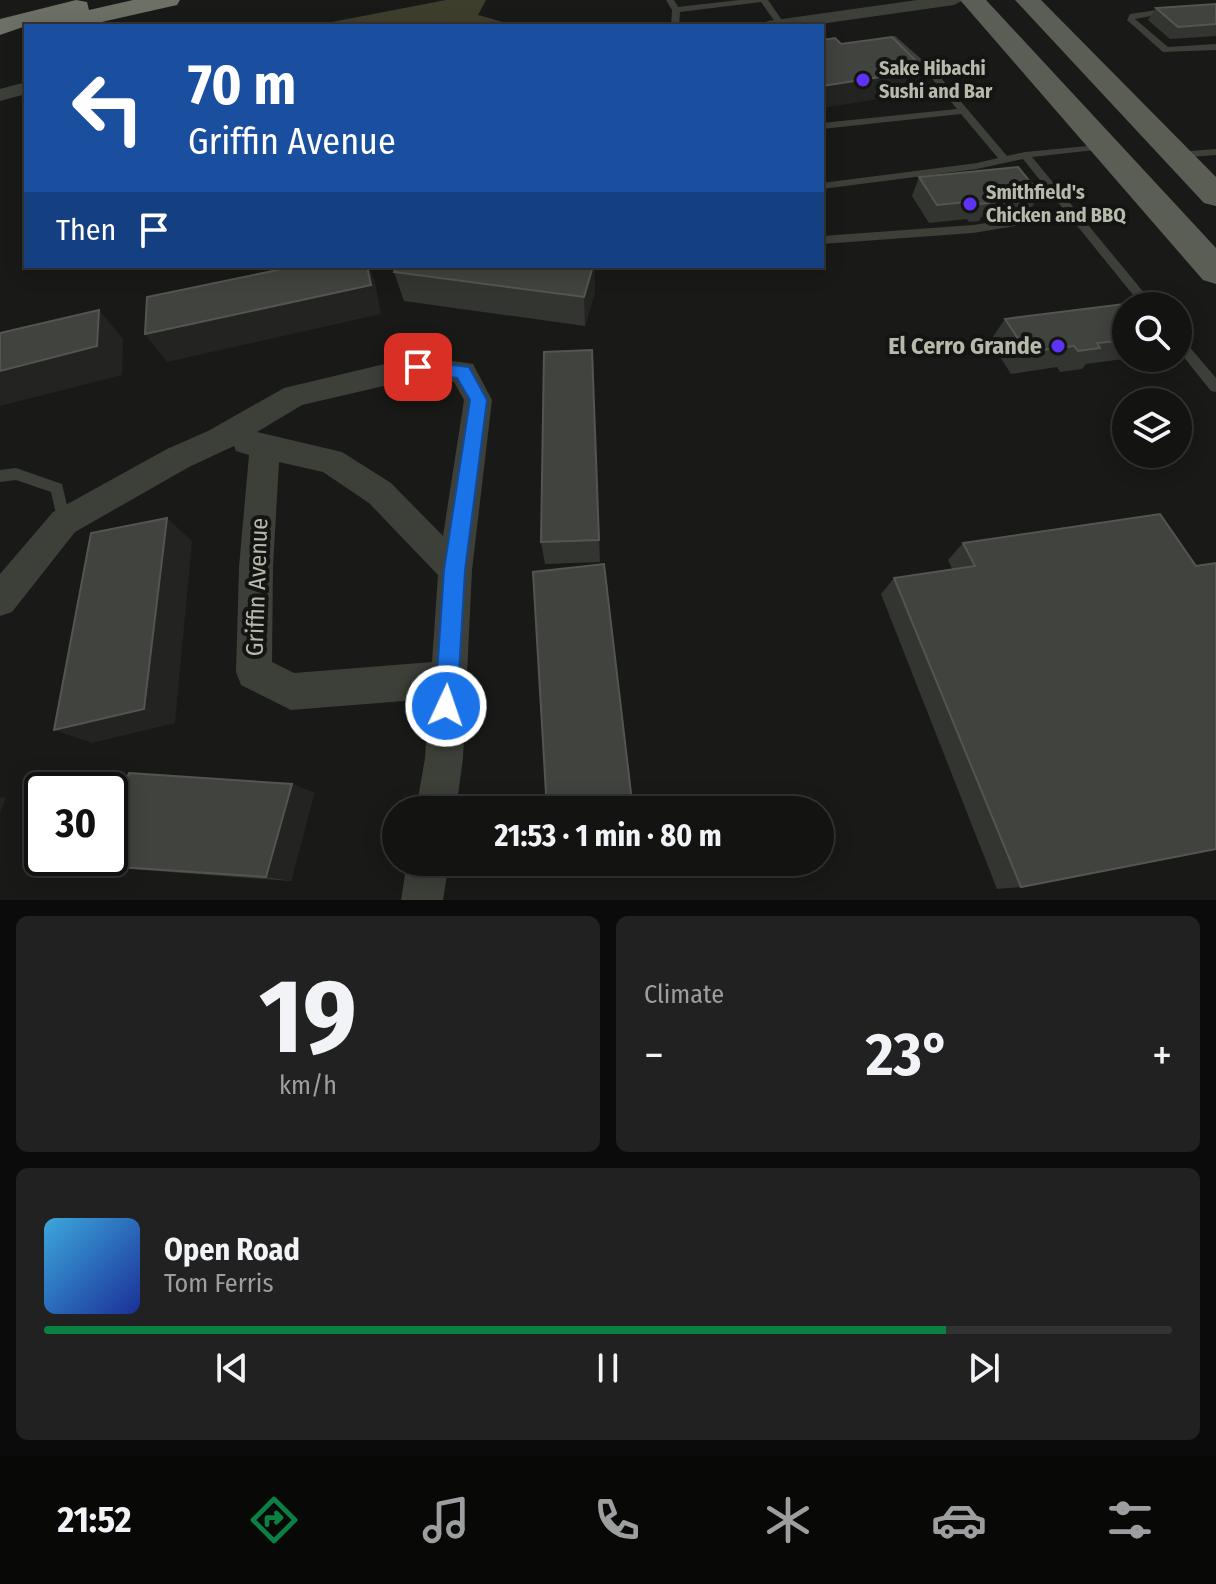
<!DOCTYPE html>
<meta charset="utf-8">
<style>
body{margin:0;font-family:"Fira Sans Condensed",sans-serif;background:#202120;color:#f1f3f6;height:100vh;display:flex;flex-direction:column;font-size:30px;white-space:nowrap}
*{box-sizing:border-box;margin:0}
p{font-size:26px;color:#9d9e9f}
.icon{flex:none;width:44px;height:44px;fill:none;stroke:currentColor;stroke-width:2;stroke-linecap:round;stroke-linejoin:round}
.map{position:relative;height:900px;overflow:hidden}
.details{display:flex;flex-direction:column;gap:16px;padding:16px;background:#0a0b0a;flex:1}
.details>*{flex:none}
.banner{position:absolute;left:24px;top:24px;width:800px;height:244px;border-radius:0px;box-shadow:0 4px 20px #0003,0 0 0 2px #323332;background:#1a4fa0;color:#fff;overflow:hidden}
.tools{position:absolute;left:1112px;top:292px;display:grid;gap:16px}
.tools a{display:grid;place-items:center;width:80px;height:80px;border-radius:50%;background:#131412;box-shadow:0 4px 20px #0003,0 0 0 2px #323332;font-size:40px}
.speed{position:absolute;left:24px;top:772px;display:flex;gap:16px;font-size:40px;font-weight:700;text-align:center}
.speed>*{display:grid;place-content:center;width:104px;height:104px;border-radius:50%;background:#131412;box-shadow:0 4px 20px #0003,0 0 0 2px #323332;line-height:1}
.speed .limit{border:4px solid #111;border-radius:12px;background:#fff;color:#111}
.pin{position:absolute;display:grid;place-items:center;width:68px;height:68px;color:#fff;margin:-34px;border-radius:16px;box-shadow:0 4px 12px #0006}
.me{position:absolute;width:88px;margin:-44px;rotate:3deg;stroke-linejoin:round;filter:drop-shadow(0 0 6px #0008)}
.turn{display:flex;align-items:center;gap:28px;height:168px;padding:0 32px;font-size:36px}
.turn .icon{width:104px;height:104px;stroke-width:2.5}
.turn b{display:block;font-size:56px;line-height:68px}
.then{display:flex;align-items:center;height:76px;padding:0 32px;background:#0003;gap:16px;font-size:30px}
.big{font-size:60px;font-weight:700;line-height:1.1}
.details .card{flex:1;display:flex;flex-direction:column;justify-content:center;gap:12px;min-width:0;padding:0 28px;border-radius:12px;background:#202120}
.details .dial{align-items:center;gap:0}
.dial b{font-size:104px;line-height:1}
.song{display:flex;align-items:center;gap:24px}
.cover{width:96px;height:96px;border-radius:12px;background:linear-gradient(135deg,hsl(200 70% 55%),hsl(230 70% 35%))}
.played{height:8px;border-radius:4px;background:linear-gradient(90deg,#0b8043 80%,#323332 80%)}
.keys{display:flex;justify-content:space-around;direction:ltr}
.heat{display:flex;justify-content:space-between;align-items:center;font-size:44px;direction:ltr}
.details .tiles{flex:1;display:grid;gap:16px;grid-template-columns:1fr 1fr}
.card:last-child{grid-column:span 2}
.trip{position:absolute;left:382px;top:796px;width:452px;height:80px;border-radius:40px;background:#131412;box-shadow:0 4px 20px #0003,0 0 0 2px #323332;font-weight:700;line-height:80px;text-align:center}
.tab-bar{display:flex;height:128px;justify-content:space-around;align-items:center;background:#080807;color:#9d9e9f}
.tab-bar .icon{width:56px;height:56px}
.tab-bar .active{color:#0b8043}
.tab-bar b{font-size:36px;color:#f1f3f6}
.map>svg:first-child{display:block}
.water{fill:#3e3e2d}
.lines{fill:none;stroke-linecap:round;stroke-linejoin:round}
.lane{fill:#3d3f39;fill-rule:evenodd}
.street{fill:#3d3f39;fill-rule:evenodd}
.primary{fill:#5b5e55;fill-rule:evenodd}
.highway{fill:#6d7065;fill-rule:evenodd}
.wall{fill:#333531}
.shaded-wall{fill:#232422}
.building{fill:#41433e;stroke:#53564f;stroke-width:2}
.route{fill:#1a73e8;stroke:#114b97;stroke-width:2}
.poi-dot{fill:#5d34f6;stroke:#141513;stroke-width:3}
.labels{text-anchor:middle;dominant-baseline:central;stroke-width:8;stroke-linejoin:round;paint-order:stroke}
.far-poi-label{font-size:20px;font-weight:bold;fill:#b6baaa;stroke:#141513;text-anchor:start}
.poi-label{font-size:24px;font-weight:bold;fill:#b6baaa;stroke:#141513;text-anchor:end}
.street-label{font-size:24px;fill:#b6baaa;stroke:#141513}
</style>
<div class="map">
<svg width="1216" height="900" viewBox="0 0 1216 900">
<rect width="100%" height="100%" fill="#191a18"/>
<polygon class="water" points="446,0 486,0 478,15 517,26 311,26"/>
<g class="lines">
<g class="lane">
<polygon points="666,0 674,0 678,7 739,0 768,0 786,26 778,26 761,2 680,12 679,26 671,26 672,10"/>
<polygon points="1170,8 1173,8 1173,12 1135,19 1168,47 1216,44 1216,50 1163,52 1127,20 1130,14"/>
<polygon points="895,36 935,71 1007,156 1025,152 1108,144 1108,148 1104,149 1032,157 1155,306 1142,306 1070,217 973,233 822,244 822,236 973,225 1065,211 1023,159 977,169 822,189 822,183 977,163 998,158 961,114 822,129 822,123 957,109 929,75 893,42 877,45 873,42"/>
<polygon points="1216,149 1216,155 1177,158 1172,155 1177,152"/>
<polygon points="1178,336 1182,338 1216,378 1216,392 1211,391 1178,350"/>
<polygon points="16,468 62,484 71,522 69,527 64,529 59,527 51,492 16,480 0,482 0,470"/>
</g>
<g class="street">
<polygon points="917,0 963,0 954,5 806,26 759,26 768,21"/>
<polygon points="26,82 26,94 0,101 0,89"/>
<path d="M418 356 473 364 492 400 472 570 463 758 456 810H416L425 758 429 699 291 710 241 685 236 672 239 567 249 455 236 451 234 446 189 467 75 532 12 612 0 616V574L53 512 167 449 208 431 284 388ZM418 378 454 382 464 400 443 536 391 483 342 452 257 432 302 405ZM279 462 323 472 369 503 438 575 432 662 294 673 272 662 273 567Z"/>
<polygon points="407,862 449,862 443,900 401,900"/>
</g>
<g class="primary">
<polygon points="960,0 986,0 1216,248 1216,284 1203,280"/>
<polygon points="1015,0 1041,0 1216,177 1216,206 1204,203"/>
</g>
<polygon class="highway" points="76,0 87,2 89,10 133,0 180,0 177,5 84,26 26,26 0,35 0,19"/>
</g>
<g class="wall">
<polygon points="1216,4 1216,36 1170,39 1148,20 1156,8"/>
<polygon points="919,177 1040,194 1029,212 981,217 979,221 969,222 967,219 929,223 912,196"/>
<polygon points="397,266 595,266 595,291 585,326 404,301 394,272"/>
<polygon points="1126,306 1126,358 1131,358 1086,364 1082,369 1060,372 1057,367 1011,374 990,341 1005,319"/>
<polygon points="592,350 600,562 545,564 541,542"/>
<polygon points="1160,514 1021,887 997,889 881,594 894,578 952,569 948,560 963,543"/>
<polygon points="292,784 314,793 291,881 130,869 91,865"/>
</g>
<g class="shaded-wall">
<polygon points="925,70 916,93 822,108 822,86"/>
<polygon points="367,266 369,266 375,282 381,314 167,362 145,334"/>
<polygon points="593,266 595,266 595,291 585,326 584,297"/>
<polygon points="99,310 123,339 122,375 0,406 0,371"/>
<polygon points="167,518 192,541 175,723 92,743 54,730"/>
<polygon points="292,784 314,793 291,881 266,877"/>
<polygon points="0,797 6,798 0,813"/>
</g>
<g class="building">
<polygon points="1216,4 1216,24 1178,27 1156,8"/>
<polygon points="892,37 925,70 822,86 822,40 835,38 841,44"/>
<polygon points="1018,167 1040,194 987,200 989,203 979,204 976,201 937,205 919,177"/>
<polygon points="297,266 367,266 371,285 145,334 147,297"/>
<polygon points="397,266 593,266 584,297 394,272"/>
<polygon points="1124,304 1126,306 1126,340 1097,343 1100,348 1078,351 1074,346 1027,352 1005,319"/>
<polygon points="99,310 97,346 0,371 0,333"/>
<polygon points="592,350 599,540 541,542 544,352"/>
<polygon points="1160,514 1196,566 1216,563 1216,849 1021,887 894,578 975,566 963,543"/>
<polygon points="167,518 144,709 54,730 91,533"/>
<polygon points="604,564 633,810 547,810 533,572"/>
<polygon points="129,773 292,784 266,877 91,865 94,858 110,858 110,819"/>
</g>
<polygon class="route" points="418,361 469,367 487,400 465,570 457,706 454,714 446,717 438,714 435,706 444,570 470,400 457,378 412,372 409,367"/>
<g class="poi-dot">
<circle cx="863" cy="80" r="8"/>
<circle cx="970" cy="204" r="8"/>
<circle cx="1058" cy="346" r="8"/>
</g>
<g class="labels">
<g class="far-poi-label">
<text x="879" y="68">Sake Hibachi<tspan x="879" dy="23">Sushi and Bar</tspan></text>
<text x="986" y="192">Smithfield's<tspan x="986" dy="23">Chicken and BBQ</tspan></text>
</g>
<g class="poi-label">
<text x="1042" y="346">El Cerro Grande</text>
</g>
<g class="street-label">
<text transform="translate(257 587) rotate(-88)">Griffin Avenue</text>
</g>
</g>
</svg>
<div class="tools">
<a><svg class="icon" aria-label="search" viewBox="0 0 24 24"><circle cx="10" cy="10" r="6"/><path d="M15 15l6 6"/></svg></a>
<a><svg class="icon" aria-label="layers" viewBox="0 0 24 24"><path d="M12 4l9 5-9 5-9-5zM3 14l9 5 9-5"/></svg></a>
</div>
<div class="speed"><div class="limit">30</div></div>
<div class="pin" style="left:418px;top:367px;background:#d93025"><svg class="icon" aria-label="arrive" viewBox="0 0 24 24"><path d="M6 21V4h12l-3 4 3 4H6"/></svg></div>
<svg class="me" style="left:446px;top:706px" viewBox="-20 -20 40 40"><circle r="17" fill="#1a73e8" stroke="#fff" stroke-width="3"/><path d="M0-11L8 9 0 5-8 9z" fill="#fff"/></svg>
<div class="trip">21:53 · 1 min · 80 m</div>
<div class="banner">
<div class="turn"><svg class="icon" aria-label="left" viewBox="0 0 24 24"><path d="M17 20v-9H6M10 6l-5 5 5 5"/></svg><div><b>70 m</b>Griffin Avenue</div></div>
<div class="then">Then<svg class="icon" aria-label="arrive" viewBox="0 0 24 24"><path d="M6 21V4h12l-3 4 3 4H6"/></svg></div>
</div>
</div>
<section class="details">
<div class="tiles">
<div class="card dial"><b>19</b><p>km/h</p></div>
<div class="card"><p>Climate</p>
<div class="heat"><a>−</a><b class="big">23°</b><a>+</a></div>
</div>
<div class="card">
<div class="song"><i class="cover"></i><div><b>Open Road</b><p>Tom Ferris</p></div></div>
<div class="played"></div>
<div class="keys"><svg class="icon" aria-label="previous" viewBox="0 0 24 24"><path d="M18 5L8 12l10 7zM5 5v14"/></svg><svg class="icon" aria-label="pause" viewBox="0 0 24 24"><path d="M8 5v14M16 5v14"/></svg><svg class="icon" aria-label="next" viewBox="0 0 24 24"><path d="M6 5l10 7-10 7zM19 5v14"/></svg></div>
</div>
</div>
</section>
<nav class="tab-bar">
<b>21:52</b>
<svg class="icon active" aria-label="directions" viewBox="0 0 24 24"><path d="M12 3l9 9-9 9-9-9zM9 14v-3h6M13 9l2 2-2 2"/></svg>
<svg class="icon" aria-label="music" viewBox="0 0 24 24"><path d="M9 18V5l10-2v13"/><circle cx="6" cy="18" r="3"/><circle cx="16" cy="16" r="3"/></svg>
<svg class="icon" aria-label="phone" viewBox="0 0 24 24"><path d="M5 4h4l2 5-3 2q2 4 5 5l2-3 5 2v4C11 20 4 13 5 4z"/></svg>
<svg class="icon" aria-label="climate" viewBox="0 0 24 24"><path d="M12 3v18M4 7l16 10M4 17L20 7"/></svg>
<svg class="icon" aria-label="car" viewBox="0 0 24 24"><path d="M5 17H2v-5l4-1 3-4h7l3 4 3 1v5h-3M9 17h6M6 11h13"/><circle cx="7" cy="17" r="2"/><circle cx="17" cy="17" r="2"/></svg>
<svg class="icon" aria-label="filters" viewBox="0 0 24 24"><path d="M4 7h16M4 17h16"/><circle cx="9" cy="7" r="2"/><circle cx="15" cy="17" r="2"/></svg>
</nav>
